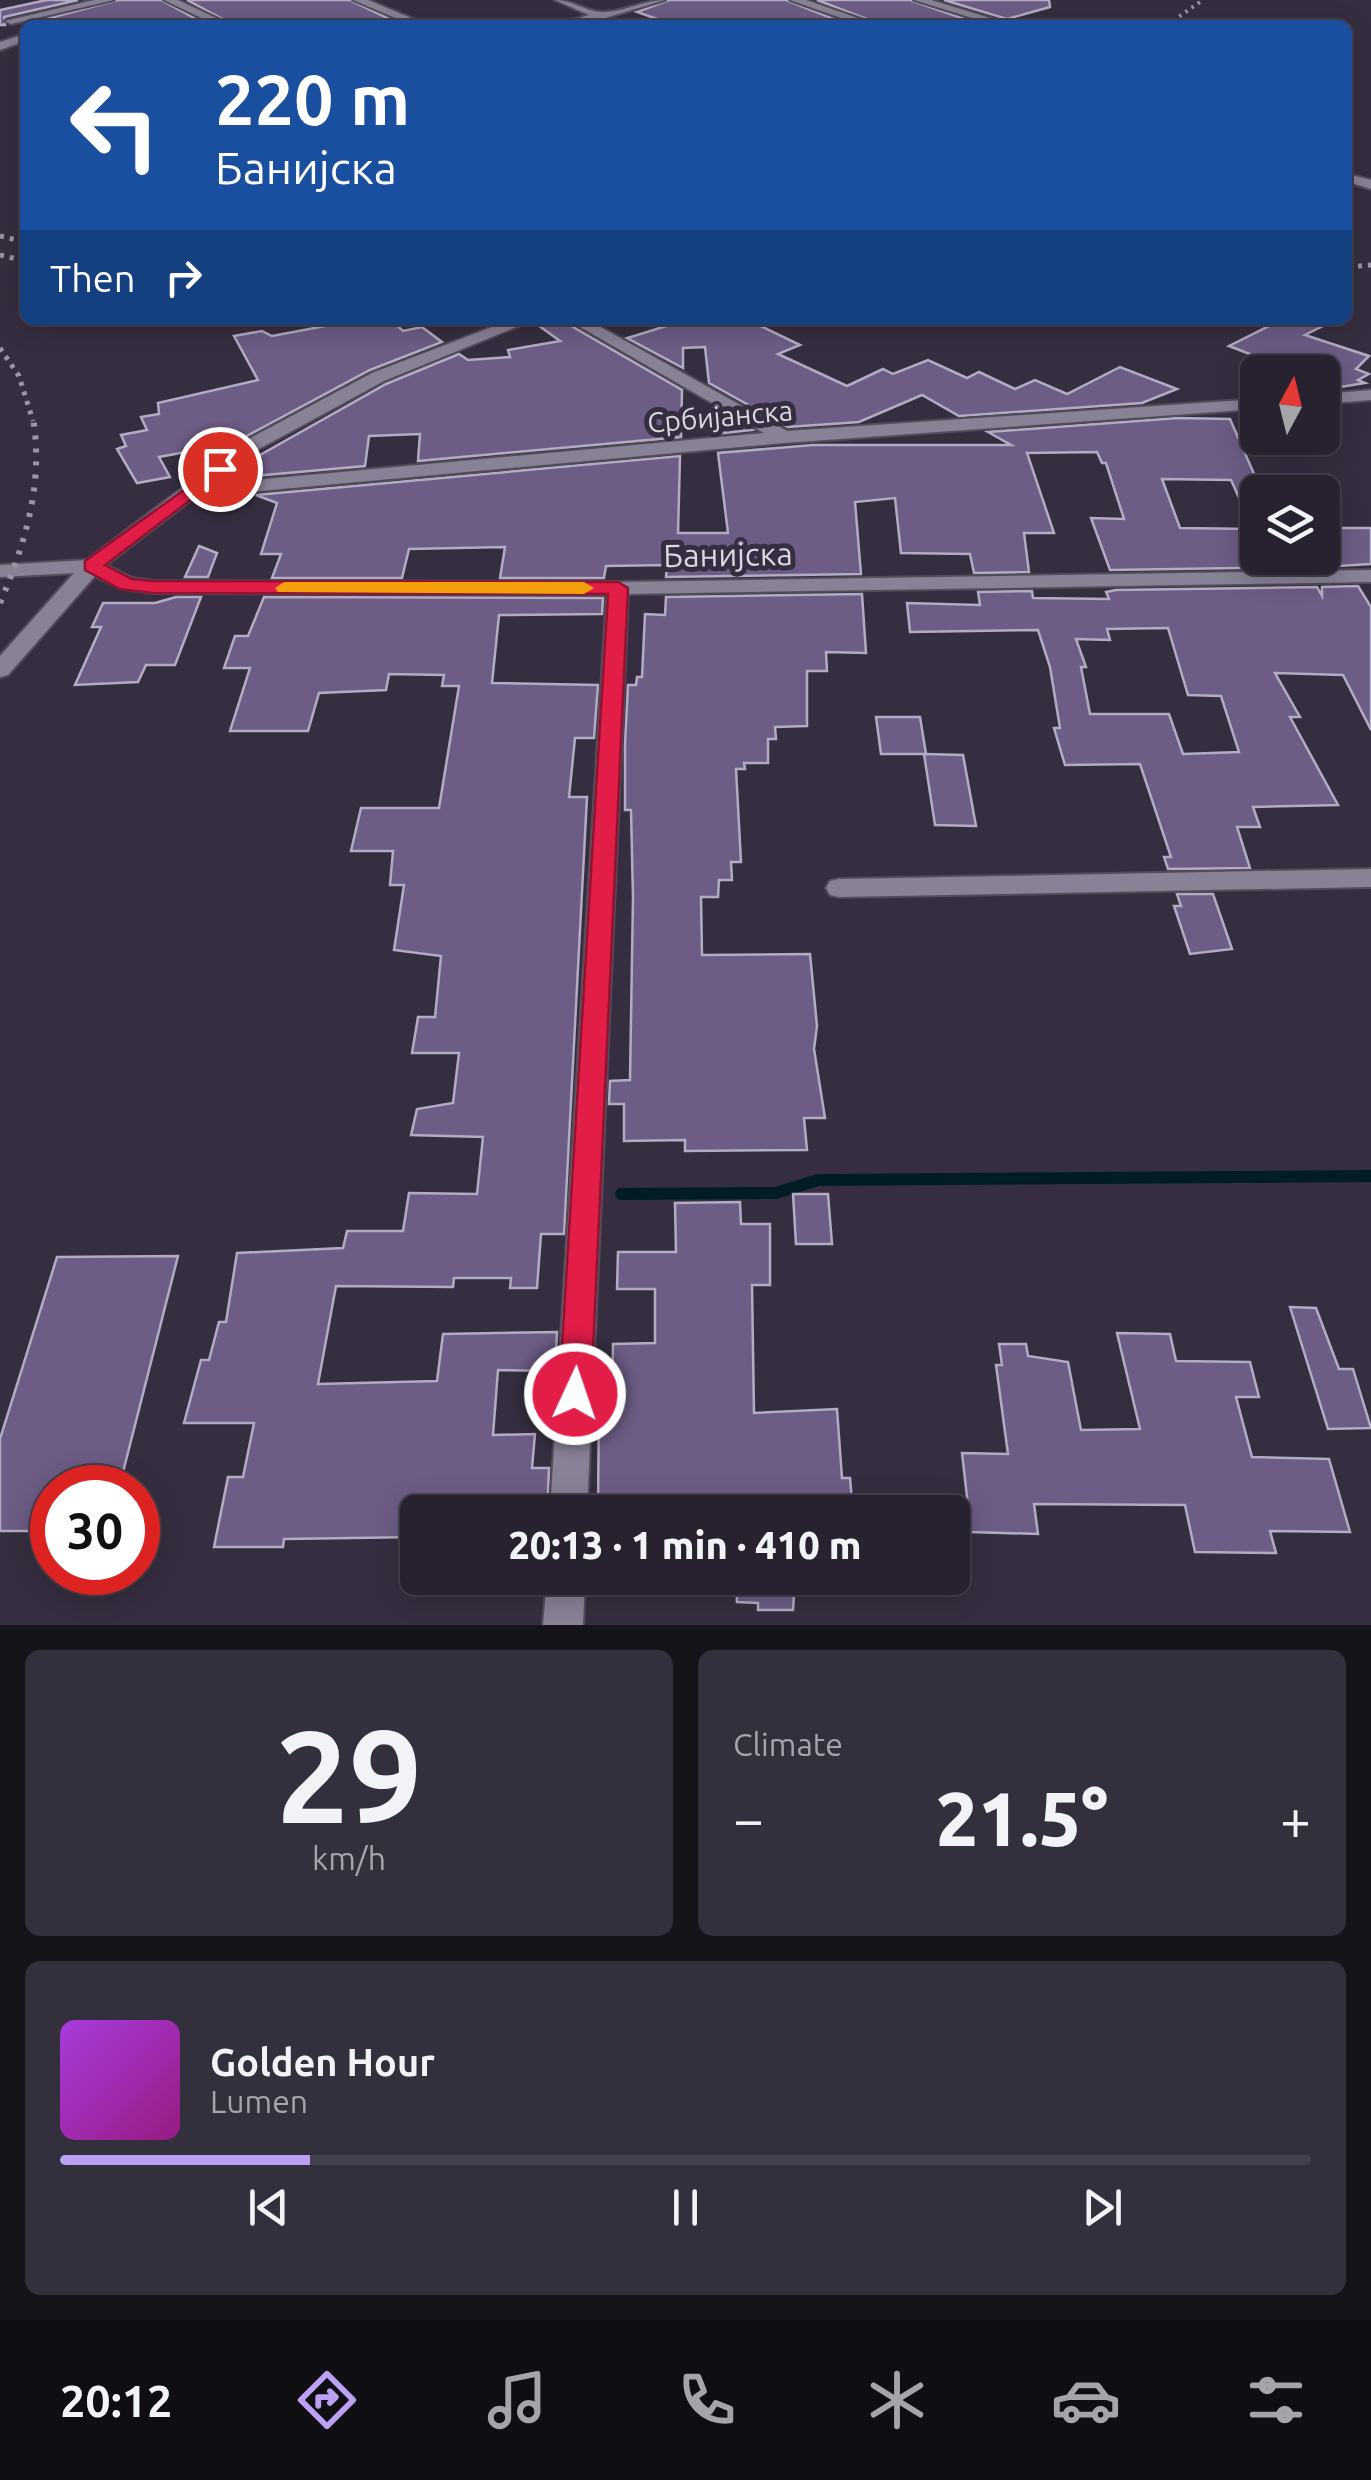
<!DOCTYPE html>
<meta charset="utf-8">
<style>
body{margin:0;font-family:Ubuntu,sans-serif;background:#342f3c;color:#f1f3f6;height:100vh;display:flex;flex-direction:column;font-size:38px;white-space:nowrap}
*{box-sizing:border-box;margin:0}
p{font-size:32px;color:#a5a4ab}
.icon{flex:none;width:55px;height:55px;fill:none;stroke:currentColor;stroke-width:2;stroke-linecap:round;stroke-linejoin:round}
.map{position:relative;height:1625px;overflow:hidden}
.panel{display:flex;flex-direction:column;gap:25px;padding:25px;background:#16131a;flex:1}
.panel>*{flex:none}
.hud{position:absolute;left:20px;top:20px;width:1332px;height:305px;border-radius:15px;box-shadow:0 5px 25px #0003,0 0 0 2px #443f4c;background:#1a4fa0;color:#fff;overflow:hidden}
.needle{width:65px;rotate:7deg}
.tools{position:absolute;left:1240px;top:355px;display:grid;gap:20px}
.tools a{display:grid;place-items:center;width:100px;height:100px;border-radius:15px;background:#282230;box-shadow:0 5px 25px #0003,0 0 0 2px #443f4c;font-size:50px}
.speed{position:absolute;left:30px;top:1465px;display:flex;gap:20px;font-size:50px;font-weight:700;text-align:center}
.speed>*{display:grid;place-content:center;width:130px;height:130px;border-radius:50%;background:#282230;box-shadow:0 5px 25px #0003,0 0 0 2px #443f4c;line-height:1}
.speed .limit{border:15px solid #d22;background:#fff;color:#111}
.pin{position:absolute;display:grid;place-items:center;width:85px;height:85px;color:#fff;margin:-42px;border:5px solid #fff;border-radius:50%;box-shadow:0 2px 10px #0007}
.me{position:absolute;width:110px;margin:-55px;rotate:3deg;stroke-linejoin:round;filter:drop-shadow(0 0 8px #0008)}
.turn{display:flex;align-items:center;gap:35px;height:210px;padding:0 30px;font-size:45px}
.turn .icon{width:130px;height:130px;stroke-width:2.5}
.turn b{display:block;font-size:70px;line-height:85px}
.then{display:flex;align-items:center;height:95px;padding:0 30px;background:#0003;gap:20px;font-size:38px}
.big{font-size:75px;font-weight:800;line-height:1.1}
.panel .tile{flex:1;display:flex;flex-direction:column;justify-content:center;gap:15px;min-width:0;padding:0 35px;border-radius:15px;background:#342f3c}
.panel .dial{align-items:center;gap:0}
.dial b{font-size:130px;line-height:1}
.song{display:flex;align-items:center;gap:30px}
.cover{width:120px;height:120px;border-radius:15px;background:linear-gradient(135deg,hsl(280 70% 55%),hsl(310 70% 35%))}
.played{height:10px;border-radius:5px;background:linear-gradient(90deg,#bca0f2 20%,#443f4c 20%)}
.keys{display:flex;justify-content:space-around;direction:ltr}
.heat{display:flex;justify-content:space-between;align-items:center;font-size:55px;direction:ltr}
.panel .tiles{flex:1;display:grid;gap:25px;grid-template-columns:1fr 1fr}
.tile:last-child{grid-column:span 2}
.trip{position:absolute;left:400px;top:1495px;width:570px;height:100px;border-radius:15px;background:#282230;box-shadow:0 5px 25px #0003,0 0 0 2px #443f4c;font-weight:800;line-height:100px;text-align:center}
.tab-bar{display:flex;height:160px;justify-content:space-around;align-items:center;background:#100e13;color:#a5a4ab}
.tab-bar .icon{width:70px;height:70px}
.tab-bar .current{color:#bca0f2}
.tab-bar b{font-size:45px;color:#f1f3f6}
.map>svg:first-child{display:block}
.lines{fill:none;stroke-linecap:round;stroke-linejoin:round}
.stream{stroke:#001d23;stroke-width:12}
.building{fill:#6d5c85;stroke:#b3abc1;stroke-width:2.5;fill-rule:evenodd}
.minor-casing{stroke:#524c5b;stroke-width:4}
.minor{fill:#898196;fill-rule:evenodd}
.rail-far2{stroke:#9c96a4;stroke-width:4;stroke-dasharray:2.5 5;stroke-linecap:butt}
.rail-far1{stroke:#9c96a4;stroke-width:5;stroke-dasharray:4 6;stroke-linecap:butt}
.rail{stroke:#9c96a4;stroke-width:6;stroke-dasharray:4 9;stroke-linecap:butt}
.route{fill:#e11d48;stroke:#92132f;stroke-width:2.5}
.slow{fill:#f59e0b}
.labels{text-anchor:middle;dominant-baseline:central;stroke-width:10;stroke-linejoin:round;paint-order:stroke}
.far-street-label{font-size:28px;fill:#dbd6e2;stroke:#362e40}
.street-label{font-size:32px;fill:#dbd6e2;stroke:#362e40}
</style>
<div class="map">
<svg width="1371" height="1625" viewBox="0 0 1371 1625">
<rect width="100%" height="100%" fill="#362e40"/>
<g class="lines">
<polyline class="stream" points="621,1194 776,1193 818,1180 1371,1176"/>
</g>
<g class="building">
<polygon points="47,0 78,0 4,17 5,25 0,25 0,10"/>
<polygon points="118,0 161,0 207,25 23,25"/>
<polygon points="187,0 350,0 402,25 234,25"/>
<polygon points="669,0 786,0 839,21 674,25 637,12"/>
<polygon points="817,0 910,0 982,25 882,25"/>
<polygon points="944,0 1049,0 1050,7 1007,19"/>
<polygon points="357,320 391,320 403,331 422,327 442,342 370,370 241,439 219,455 202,449 159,457 170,477 137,483 117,449 126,446 121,435 147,430 141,417 159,414 158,403 258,380 234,336 262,331 272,336"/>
<polygon points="537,320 566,323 682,390 681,437 418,461 420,434 369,436 365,466 254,476 256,469 244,464 386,384 459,354 468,360 510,357 508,350 560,341 535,323"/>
<polygon points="686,320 748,320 800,345 778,354 847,386 883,369 893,374 928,360 967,378 979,372 1015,389 1035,380 1067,394 1120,367 1177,389 1142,403 959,416 922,395 859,422 788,427 709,383 705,347 683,348 683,368 627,338"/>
<polygon points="1281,320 1335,320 1305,335 1369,356 1356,369 1369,374 1358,380 1365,383 1322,390 1322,372 1296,372 1229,346"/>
<polygon points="712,408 752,430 716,434"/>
<path d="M1178 418 1230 419 1258 483V558L1302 560 1306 567 1110 570 1091 518 1124 519 1106 463H1102L1097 452 1027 453 1054 533H1024L1029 572 974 573 970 554 901 553 895 498 855 502 861 574 666 577 667 565 606 566 604 578H500L505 547 409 549 402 578H272L281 554H261L277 503 256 495 680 456 678 533H728L718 453 813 445H1011L988 432ZM1162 479 1231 480 1253 529 1180 528Z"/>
<polygon points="1322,528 1371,528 1371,564 1322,567"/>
<polygon points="199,546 217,553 208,577 185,577"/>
<path d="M1358 586 1371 607V730L1343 675 1275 673 1300 717H1290L1338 805 1253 807 1260 827H1237L1250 868 1168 869 1164 857H1171L1140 764 1065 765 1054 728H1060L1050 667 1038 630 910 632 907 603 980 605 978 592 1032 591 1033 598 1109 599 1106 592 1116 590 1317 587 1322 596V587ZM1168 628 1188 695 1221 696 1239 752 1183 754 1169 714H1090L1081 667H1086L1076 639 1110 640 1107 629Z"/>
<polygon points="862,594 866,653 826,652 827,671 807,671 807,726 775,727 776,739 768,739 768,763 744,763 745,769 736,769 741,862 731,862 732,880 719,880 718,897 701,897 702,955 810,954 817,1026 814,1049 825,1118 804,1118 807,1150 685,1151 685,1140 624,1141 624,1104 609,1104 610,1081 630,1080 633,898 631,810 625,810 625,744 628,685 636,685 637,677 642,677 645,614 665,615 666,597"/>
<polygon points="176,597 201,597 175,665 146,665 138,682 75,685 101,627 92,627 103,603 155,603"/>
<polygon points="264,597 603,598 602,614 499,615 492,683 598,685 594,738 575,738 569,797 587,797 564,1234 541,1234 537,1288 510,1288 511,1278 454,1278 453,1287 336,1286 318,1384 437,1381 443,1334 557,1332 555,1371 498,1370 493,1435 535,1434 532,1468 549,1468 547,1512 418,1512 418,1537 284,1539 283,1547 214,1547 228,1477 243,1477 254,1423 184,1423 201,1360 209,1360 219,1322 226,1322 237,1253 343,1248 347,1231 403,1231 409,1193 477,1194 483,1137 411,1135 417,1109 453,1103 459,1053 412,1053 418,1017 435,1017 441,956 394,950 404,885 390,885 393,851 351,851 361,808 439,808 459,686 442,686 444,675 389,674 386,690 319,693 308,731 230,731 250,668 224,668 235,636 248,636"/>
<polygon points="876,717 920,717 926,754 881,754"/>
<polygon points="924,754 963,755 976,826 935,825"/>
<polygon points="1177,894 1213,894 1232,949 1190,954 1174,906 1181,906"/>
<polygon points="793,1194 828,1194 832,1244 796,1244"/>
<polygon points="740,1202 741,1224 770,1224 770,1285 752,1285 754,1413 837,1409 842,1478 850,1478 853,1512 598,1512 599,1398 612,1398 613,1344 655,1343 655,1289 617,1289 618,1252 676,1252 675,1203"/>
<polygon points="178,1256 119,1488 52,1488 52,1531 0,1531 0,1439 57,1257"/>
<polygon points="1290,1307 1316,1308 1339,1369 1353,1369 1371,1428 1328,1429"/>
<polygon points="1117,1333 1170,1334 1176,1361 1250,1362 1259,1397 1236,1397 1252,1457 1329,1459 1350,1532 1270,1531 1276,1553 1195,1552 1185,1505 1034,1504 1038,1534 971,1532 962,1453 1008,1454 996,1365 1002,1365 999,1344 1026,1344 1028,1356 1068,1362 1081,1430 1140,1429"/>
<polygon points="736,1578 795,1578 793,1610 758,1610 758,1603 737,1602"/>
</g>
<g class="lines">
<defs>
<g id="minor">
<polygon points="94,0 114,0 11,24 5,21"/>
<polygon points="164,0 178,0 231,25 216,25"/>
<polygon points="353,0 368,0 428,25 412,25"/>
<path d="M555 0C572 0 585 11 601 12 622 13 644 0 665 0L602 19 557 25 589 15Z"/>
<polygon points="790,0 806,0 878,25 861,25"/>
<polygon points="914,0 931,0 1013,25 995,25"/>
<polygon points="25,34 25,41 0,50 0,42"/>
<polygon points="1348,174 1371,180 1371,189 1348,182"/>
<polygon points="510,320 533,320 384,381 257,450 212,484 764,433 568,320 588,320 787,431 1258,399 1258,409 784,443 195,497 106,565 132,578 152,581 618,582 1371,570 1371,582 628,594 587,1512 550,1512 607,594 152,593 120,588 95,576 8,675 0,677 0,656 74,573 0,577 0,565 87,560 243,442 372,373"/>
<polygon points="1371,390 1371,400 1322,404 1322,394"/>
<polygon points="1371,869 1371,887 839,897 830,895 826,888 830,881 839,879"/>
<polygon points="547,1578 585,1578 583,1625 543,1625"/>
</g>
</defs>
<use href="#minor" class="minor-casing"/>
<use href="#minor" class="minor"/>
<polyline class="rail-far2" points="1167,25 1203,0"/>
<g class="rail-far1">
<polyline points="0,236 25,242"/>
<polyline points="0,255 25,261"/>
<polyline points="1348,267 1371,265"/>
<polyline points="0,348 19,376 33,421"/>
</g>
<path class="rail" d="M0 603C25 544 44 483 33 418"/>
</g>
<polygon class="route" points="220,464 227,465 227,472 105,565 132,579 152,581 618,582 628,588 591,1394 586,1404 575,1409 563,1404 559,1394 608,594 152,593 120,589 85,570 85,561"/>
<polygon class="slow" points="284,582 584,582 594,588 584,594 278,592 275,588"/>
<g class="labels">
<g class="far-street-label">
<text transform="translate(720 416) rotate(-5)">Србијанска</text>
</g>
<g class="street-label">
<text transform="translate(728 554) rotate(-1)">Банијска</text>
</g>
</g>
</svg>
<div class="tools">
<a><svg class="needle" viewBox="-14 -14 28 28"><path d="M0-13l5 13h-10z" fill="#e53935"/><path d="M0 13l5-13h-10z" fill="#a5a4ab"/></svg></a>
<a><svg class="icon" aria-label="layers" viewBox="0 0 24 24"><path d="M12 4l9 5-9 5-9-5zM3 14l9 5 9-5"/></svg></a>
</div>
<div class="speed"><div class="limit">30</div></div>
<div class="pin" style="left:220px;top:469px;background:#d93025"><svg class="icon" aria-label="arrive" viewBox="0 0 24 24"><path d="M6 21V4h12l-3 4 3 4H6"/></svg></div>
<svg class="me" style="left:575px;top:1394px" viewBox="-20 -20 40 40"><circle r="17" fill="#e11d48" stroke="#fff" stroke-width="3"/><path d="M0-11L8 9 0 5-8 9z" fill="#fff"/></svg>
<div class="trip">20:13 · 1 min · 410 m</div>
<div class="hud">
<div class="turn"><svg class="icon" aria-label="left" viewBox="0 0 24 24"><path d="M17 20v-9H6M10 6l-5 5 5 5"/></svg><div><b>220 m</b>Банијска</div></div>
<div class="then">Then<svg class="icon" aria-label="right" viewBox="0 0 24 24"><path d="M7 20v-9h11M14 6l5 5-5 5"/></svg></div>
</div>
</div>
<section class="panel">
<div class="tiles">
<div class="tile dial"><b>29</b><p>km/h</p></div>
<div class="tile"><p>Climate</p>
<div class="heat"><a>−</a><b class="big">21.5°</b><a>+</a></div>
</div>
<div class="tile">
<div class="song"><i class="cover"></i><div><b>Golden Hour</b><p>Lumen</p></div></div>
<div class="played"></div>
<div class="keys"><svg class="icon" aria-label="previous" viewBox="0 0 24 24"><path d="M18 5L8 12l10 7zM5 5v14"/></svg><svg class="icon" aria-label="pause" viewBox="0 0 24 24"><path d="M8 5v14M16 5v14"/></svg><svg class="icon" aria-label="next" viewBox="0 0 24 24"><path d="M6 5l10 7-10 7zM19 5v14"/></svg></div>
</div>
</div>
</section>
<nav class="tab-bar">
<b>20:12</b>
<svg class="icon current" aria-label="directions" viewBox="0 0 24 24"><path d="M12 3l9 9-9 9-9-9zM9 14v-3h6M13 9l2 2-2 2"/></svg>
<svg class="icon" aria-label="music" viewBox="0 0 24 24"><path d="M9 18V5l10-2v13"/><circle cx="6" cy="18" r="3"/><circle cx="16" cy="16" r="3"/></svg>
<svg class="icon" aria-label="phone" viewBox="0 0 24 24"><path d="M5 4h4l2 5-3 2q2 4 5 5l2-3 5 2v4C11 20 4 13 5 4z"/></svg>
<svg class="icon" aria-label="climate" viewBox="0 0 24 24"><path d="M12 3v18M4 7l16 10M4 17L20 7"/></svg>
<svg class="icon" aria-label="car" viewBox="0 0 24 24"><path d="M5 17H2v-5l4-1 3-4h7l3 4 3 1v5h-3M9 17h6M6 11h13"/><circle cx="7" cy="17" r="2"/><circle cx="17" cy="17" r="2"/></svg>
<svg class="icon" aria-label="filters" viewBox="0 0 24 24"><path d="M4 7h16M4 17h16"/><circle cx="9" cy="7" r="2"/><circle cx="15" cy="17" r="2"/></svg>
</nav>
